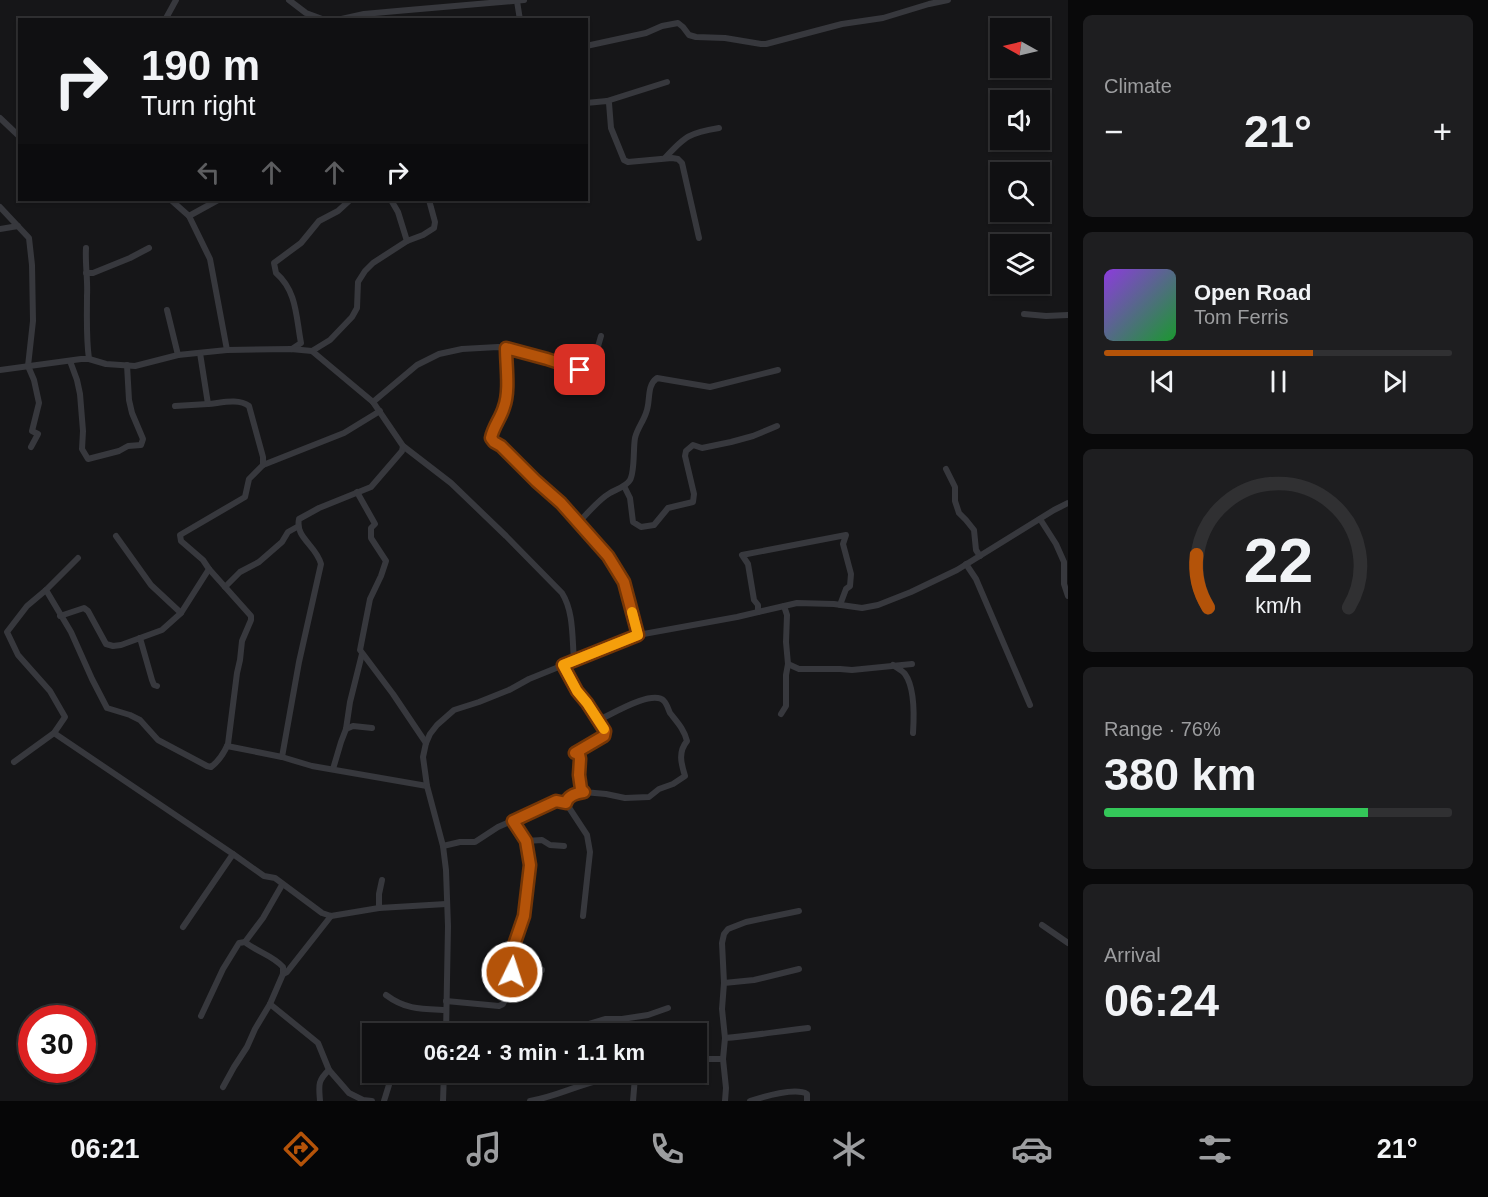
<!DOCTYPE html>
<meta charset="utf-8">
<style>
body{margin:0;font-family:Helvetica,sans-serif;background:#1e1e20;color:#f1f3f6;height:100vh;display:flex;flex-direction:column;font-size:22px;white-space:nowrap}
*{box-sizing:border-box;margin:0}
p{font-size:20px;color:#9c9d9f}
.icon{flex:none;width:33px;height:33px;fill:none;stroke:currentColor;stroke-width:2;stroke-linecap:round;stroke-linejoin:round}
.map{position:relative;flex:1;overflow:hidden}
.sheet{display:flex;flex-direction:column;gap:15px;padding:15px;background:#09090a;width:420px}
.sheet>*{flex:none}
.banner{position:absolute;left:18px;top:18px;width:570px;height:183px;border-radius:0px;box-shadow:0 2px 4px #0004,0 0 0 2px #303032;background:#101012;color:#f1f3f6;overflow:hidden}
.needle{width:39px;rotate:278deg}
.controls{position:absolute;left:990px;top:18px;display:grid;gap:12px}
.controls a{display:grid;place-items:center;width:60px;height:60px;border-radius:0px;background:#101012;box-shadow:0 2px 4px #0004,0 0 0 2px #303032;font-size:30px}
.speed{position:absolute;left:18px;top:1005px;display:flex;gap:12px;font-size:30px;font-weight:700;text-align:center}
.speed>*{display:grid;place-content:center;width:78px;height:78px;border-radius:50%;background:#101012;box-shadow:0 2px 4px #0004,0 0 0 2px #303032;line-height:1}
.speed .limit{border:9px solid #d22;background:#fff;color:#111}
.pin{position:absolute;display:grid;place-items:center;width:51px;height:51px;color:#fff;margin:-26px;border-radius:12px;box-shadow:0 3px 9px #0006}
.me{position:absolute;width:66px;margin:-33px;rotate:4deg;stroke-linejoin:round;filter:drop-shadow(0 0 4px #0008)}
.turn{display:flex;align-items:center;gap:21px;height:126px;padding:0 24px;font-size:27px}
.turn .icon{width:78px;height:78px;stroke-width:2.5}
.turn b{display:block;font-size:42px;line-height:51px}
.lanes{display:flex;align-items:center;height:57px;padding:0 24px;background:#0003;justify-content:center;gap:30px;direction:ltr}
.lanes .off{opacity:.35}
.big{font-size:45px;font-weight:600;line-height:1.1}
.sheet .card{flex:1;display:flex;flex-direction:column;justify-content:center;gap:9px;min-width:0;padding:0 21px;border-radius:9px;background:#1e1e20}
.sheet .dial{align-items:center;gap:0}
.dial svg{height:156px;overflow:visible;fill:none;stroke:#303032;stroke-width:7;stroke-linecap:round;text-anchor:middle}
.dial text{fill:#f1f3f6;stroke:none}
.song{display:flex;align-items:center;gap:18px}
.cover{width:72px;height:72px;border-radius:9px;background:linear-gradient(135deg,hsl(270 70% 55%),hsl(130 70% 35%))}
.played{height:6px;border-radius:3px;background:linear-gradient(90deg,#b45309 60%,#303032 60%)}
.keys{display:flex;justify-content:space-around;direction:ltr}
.heat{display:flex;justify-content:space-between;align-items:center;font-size:33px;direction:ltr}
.charge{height:9px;border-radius:4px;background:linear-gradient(90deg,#34c759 76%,#303032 0)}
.trip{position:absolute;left:362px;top:1023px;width:345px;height:60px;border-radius:0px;background:#101012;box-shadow:0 2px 4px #0004,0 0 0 2px #303032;font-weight:600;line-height:60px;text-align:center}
.menu{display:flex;height:96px;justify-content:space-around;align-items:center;background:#060607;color:#9c9d9f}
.menu .icon{width:42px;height:42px}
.menu .on{color:#b45309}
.menu b{font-size:27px;color:#f1f3f6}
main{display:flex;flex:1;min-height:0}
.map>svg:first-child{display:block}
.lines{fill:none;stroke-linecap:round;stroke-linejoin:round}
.minor{stroke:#37383d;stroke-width:6}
.route-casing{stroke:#753606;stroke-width:15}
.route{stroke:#b45309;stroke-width:10}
.slow{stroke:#f59e0b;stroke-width:10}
</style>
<main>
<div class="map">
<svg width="1068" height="1101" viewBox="0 0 1068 1101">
<rect width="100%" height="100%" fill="#161618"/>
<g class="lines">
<g class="minor">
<polyline points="289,0 306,13 325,20"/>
<polyline points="517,1 520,20"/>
<polyline points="165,20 176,0"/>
<polyline points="337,20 364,14 397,11 524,0"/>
<polyline points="586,46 646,33 662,26 678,23 683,27 689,35 696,37 725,38 761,44 766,44 842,24 883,18 929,4 948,0"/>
<polyline points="607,101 667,82"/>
<polyline points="586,103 607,101 609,103 611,128 624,160 628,162 672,158 678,159 682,163 699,238"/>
<polyline points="0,118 20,137"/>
<path d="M665 158C685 136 689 133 719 128"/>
<polyline points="171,200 189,216 210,259 227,350"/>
<polyline points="391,200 398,212 407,241"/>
<polyline points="0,207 29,238 32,265 33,321 28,366 34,380 39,403 32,431 38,434 31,447"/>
<polyline points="189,216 218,200"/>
<polyline points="0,229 18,226"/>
<path d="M86 248C85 264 88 280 87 296 87 318 86 338 89 359"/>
<polyline points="86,273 93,273 130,258 149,248"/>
<polyline points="167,310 178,355"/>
<polyline points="1024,314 1046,316 1068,315"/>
<path d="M506 348C506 366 509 390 504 407 501 418 493 427 491 438L494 442 501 446 535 481 562 503 608 556 624 582 638 635"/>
<path d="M292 349 301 343C296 317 297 291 276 273L274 263 301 243 319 221 338 211 350 200"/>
<polyline points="312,351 330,340 352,317 357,308 358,282 365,271 373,263 407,241 423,235 434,228 435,222 429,200"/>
<polyline points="70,361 77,380 80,394 83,431 82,449 88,459 119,451 128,446 141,445 143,439 132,413 129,400 127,365"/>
<path d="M0 370 81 359H89L106 364 135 366 178 355 227 350 291 349 312 351 373 402 403 446 402 451 371 487 319 508 299 519C295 538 316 545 321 564L299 662 282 757"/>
<polyline points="373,402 417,365 439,354 462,349 498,347 547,359 584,370 590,368 593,364 601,336"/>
<polyline points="175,406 208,404 200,353"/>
<path d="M403 446 451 483 506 536 562 593C574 612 572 639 574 660"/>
<polyline points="263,465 344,433 380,411"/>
<polyline points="946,469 955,487 955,501 959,513 966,520 974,530 976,550 980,556"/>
<polyline points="624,486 630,498 633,522 641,527 654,525 668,508 693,502 694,494 685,456 686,451 693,445 702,448 731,442 753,436 777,426"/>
<polyline points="357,492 375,524 371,528 371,538 386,561 381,576 370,599 360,650 393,694 426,743"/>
<polyline points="1040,519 1056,544 1064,562 1064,584 1068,596"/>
<path d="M579 522C589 512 598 500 610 493 616 489 626 487 630 480 635 471 633 449 635 438 637 429 643 422 646 413 651 401 646 386 657 378L710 387 778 370"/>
<polyline points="116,536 151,585 181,613"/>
<polyline points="78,558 46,590 27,606 7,632 18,655 50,691 65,717 54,733 233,854"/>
<polyline points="966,564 976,579 1030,705"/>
<polyline points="225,587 240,572 259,562 282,542 288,532 297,527"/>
<path d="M46 590 71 632 92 679 107 708 130 715 140 720 158 740 207 766 211 767C219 761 224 753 228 744L237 673 240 660 242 641 251 620V616L209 569 203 560 181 541 180 535 245 497 249 479 263 465V457L249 406C238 398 221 403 208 404"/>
<polyline points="758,612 758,605 754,600 748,564 742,555 846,535 843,544 851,574 850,586 846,589 840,605"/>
<polyline points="60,616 84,608 88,611 106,644 113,646 121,645 162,630 181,613 209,569"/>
<polyline points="140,638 152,680 154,685 157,686"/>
<polyline points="788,664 799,669 840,669 852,670 912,664"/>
<polyline points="563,665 577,691 587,703 605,731 604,737 575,753 578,754 580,759 579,766 581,789 584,792"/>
<path d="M893 665C897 668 903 671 905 674 915 688 914 718 913 733"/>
<polyline points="781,714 786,706 786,675 788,664 786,642 787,615 784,606"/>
<polyline points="346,729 353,726 372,728"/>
<polyline points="227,746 282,757 312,766 427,786"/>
<polyline points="14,762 54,733"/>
<polyline points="333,769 341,742 346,729 350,702 362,654"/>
<path d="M566 803 567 800 574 794 584 792 606 794 625 798 649 797 659 789 673 784 685 776C681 763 678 752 687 741 684 729 677 722 670 713 668 709 667 704 664 701 653 689 612 714 599 720"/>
<polyline points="526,841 542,840 550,845 564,846"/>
<polyline points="443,846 460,842 475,842 498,827 556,802 566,803 587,835 590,852 583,916"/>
<polyline points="379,908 379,894 382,880"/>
<polyline points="1042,925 1068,943"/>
<polyline points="183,927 233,854 264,876 275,878 322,913 331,916 379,908 446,904"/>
<path d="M245 942C257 952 272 955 283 967V974L270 1004 318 1043 329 1070 349 1093 363 1100 372 1101"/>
<polyline points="512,972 522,969 542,970"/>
<polyline points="283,974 287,972 331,916"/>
<polyline points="724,983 754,980 799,969"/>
<path d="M386 995C406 1010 422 1009 446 1010"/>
<polyline points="446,1001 499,1006 503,1004 507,996 512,972 514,945 524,916 530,865 526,841 513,821"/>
<polyline points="201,1016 223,969 239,943 245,942 263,918 282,885"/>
<polyline points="446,1034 448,926 446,870 443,846 427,786 423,757 426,743 430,734 437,725 454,710 479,702 509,690 529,679 638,635 737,617 797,603 834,604 862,608 878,605 911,592 957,570 1054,510 1068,503"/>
<polyline points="555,1034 605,1019 622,1019 648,1015 668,1008"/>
<path d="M725 1038C752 1036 780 1031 808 1028"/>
<polyline points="696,1059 723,1059"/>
<polyline points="633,1072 635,1077 633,1101"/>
<polyline points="223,1087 234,1067 247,1047 255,1029 270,1004"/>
<path d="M320 1101C319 1086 317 1081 329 1070"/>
<polyline points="384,1101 393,1072"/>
<polyline points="443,1101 444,1072"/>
<path d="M530 1101C556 1097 579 1084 605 1079 618 1077 630 1079 642 1072"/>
<polyline points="725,1101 726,1088 723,1059 725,1038 722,1009 724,983 722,943 724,934 728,929 746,922 799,911"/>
<path d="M750 1101C763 1097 795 1087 807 1094V1101"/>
</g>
</g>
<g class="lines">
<defs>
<path id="route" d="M512 972 514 945 524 916 530 865 526 841 513 821 556 801 566 803C568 795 577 793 584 792L581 789 579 775 580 759 579 754 575 753 604 736 605 731 587 703 577 691 563 665 638 635 624 582 608 556 561 503 536 481 501 446 494 442 491 438C493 427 501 418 504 407 510 391 506 366 506 348L547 359 580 370"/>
</defs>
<use href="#route" class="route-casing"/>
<use href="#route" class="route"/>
<polyline class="slow" points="604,729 587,703 577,691 563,665 638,635 632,612"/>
</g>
</svg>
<div class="controls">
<a><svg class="needle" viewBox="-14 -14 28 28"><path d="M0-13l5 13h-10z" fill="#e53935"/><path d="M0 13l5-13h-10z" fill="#9c9d9f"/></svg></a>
<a><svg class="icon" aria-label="sound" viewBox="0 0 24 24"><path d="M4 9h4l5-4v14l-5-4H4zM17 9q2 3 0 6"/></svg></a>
<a><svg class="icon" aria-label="search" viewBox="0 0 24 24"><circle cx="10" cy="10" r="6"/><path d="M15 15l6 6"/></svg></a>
<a><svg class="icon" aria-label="layers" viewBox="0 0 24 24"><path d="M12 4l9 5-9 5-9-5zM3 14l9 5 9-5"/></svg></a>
</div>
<div class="speed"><div class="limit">30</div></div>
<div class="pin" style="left:580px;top:370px;background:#d93025"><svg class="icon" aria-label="arrive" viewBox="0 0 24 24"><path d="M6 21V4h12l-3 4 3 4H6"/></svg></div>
<svg class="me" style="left:512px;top:972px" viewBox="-20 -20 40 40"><circle r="17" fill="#b45309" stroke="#fff" stroke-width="3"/><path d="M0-11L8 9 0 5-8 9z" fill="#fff"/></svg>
<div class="trip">06:24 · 3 min · 1.1 km</div>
<div class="banner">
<div class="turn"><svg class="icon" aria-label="right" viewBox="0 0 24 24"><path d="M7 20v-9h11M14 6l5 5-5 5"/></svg><div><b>190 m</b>Turn right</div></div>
<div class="lanes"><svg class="icon off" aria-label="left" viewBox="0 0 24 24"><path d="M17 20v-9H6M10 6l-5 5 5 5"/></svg><svg class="icon off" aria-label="ahead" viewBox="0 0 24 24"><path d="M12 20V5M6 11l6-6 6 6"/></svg><svg class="icon off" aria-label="ahead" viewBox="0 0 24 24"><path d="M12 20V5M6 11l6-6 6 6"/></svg><svg class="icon" aria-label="right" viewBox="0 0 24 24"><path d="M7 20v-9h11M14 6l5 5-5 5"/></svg></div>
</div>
</div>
<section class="sheet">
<div class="card"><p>Climate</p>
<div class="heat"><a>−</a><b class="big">21°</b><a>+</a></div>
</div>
<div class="card">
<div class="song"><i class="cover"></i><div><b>Open Road</b><p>Tom Ferris</p></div></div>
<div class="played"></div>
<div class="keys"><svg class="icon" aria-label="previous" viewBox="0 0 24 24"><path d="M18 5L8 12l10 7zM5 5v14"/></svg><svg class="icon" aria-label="pause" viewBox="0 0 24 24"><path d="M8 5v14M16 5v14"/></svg><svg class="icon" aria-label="next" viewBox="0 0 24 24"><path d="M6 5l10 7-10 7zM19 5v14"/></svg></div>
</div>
<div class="card dial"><svg viewBox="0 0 100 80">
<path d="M14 69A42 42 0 1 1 86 69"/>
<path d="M14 69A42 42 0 0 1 8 42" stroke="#b45309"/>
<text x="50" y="56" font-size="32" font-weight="700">22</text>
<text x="50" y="72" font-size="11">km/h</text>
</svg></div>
<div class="card"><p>Range · 76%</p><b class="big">380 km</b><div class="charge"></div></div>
<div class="card"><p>Arrival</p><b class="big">06:24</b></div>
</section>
</main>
<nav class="menu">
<b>06:21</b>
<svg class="icon on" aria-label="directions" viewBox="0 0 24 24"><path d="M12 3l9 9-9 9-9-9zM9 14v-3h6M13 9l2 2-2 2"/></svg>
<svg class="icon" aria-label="music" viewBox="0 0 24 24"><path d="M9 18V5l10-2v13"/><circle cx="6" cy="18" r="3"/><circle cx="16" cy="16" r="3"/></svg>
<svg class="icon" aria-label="phone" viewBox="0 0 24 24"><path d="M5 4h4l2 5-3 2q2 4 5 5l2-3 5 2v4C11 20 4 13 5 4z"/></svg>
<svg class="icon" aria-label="climate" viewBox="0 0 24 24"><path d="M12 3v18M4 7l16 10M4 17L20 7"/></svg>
<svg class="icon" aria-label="car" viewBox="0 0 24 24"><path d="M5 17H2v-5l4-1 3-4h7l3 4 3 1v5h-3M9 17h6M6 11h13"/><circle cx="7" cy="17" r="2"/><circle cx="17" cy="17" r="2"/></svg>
<svg class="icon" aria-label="filters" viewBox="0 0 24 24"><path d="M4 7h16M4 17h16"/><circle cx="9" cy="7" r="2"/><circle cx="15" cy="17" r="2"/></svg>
<b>21°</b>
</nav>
